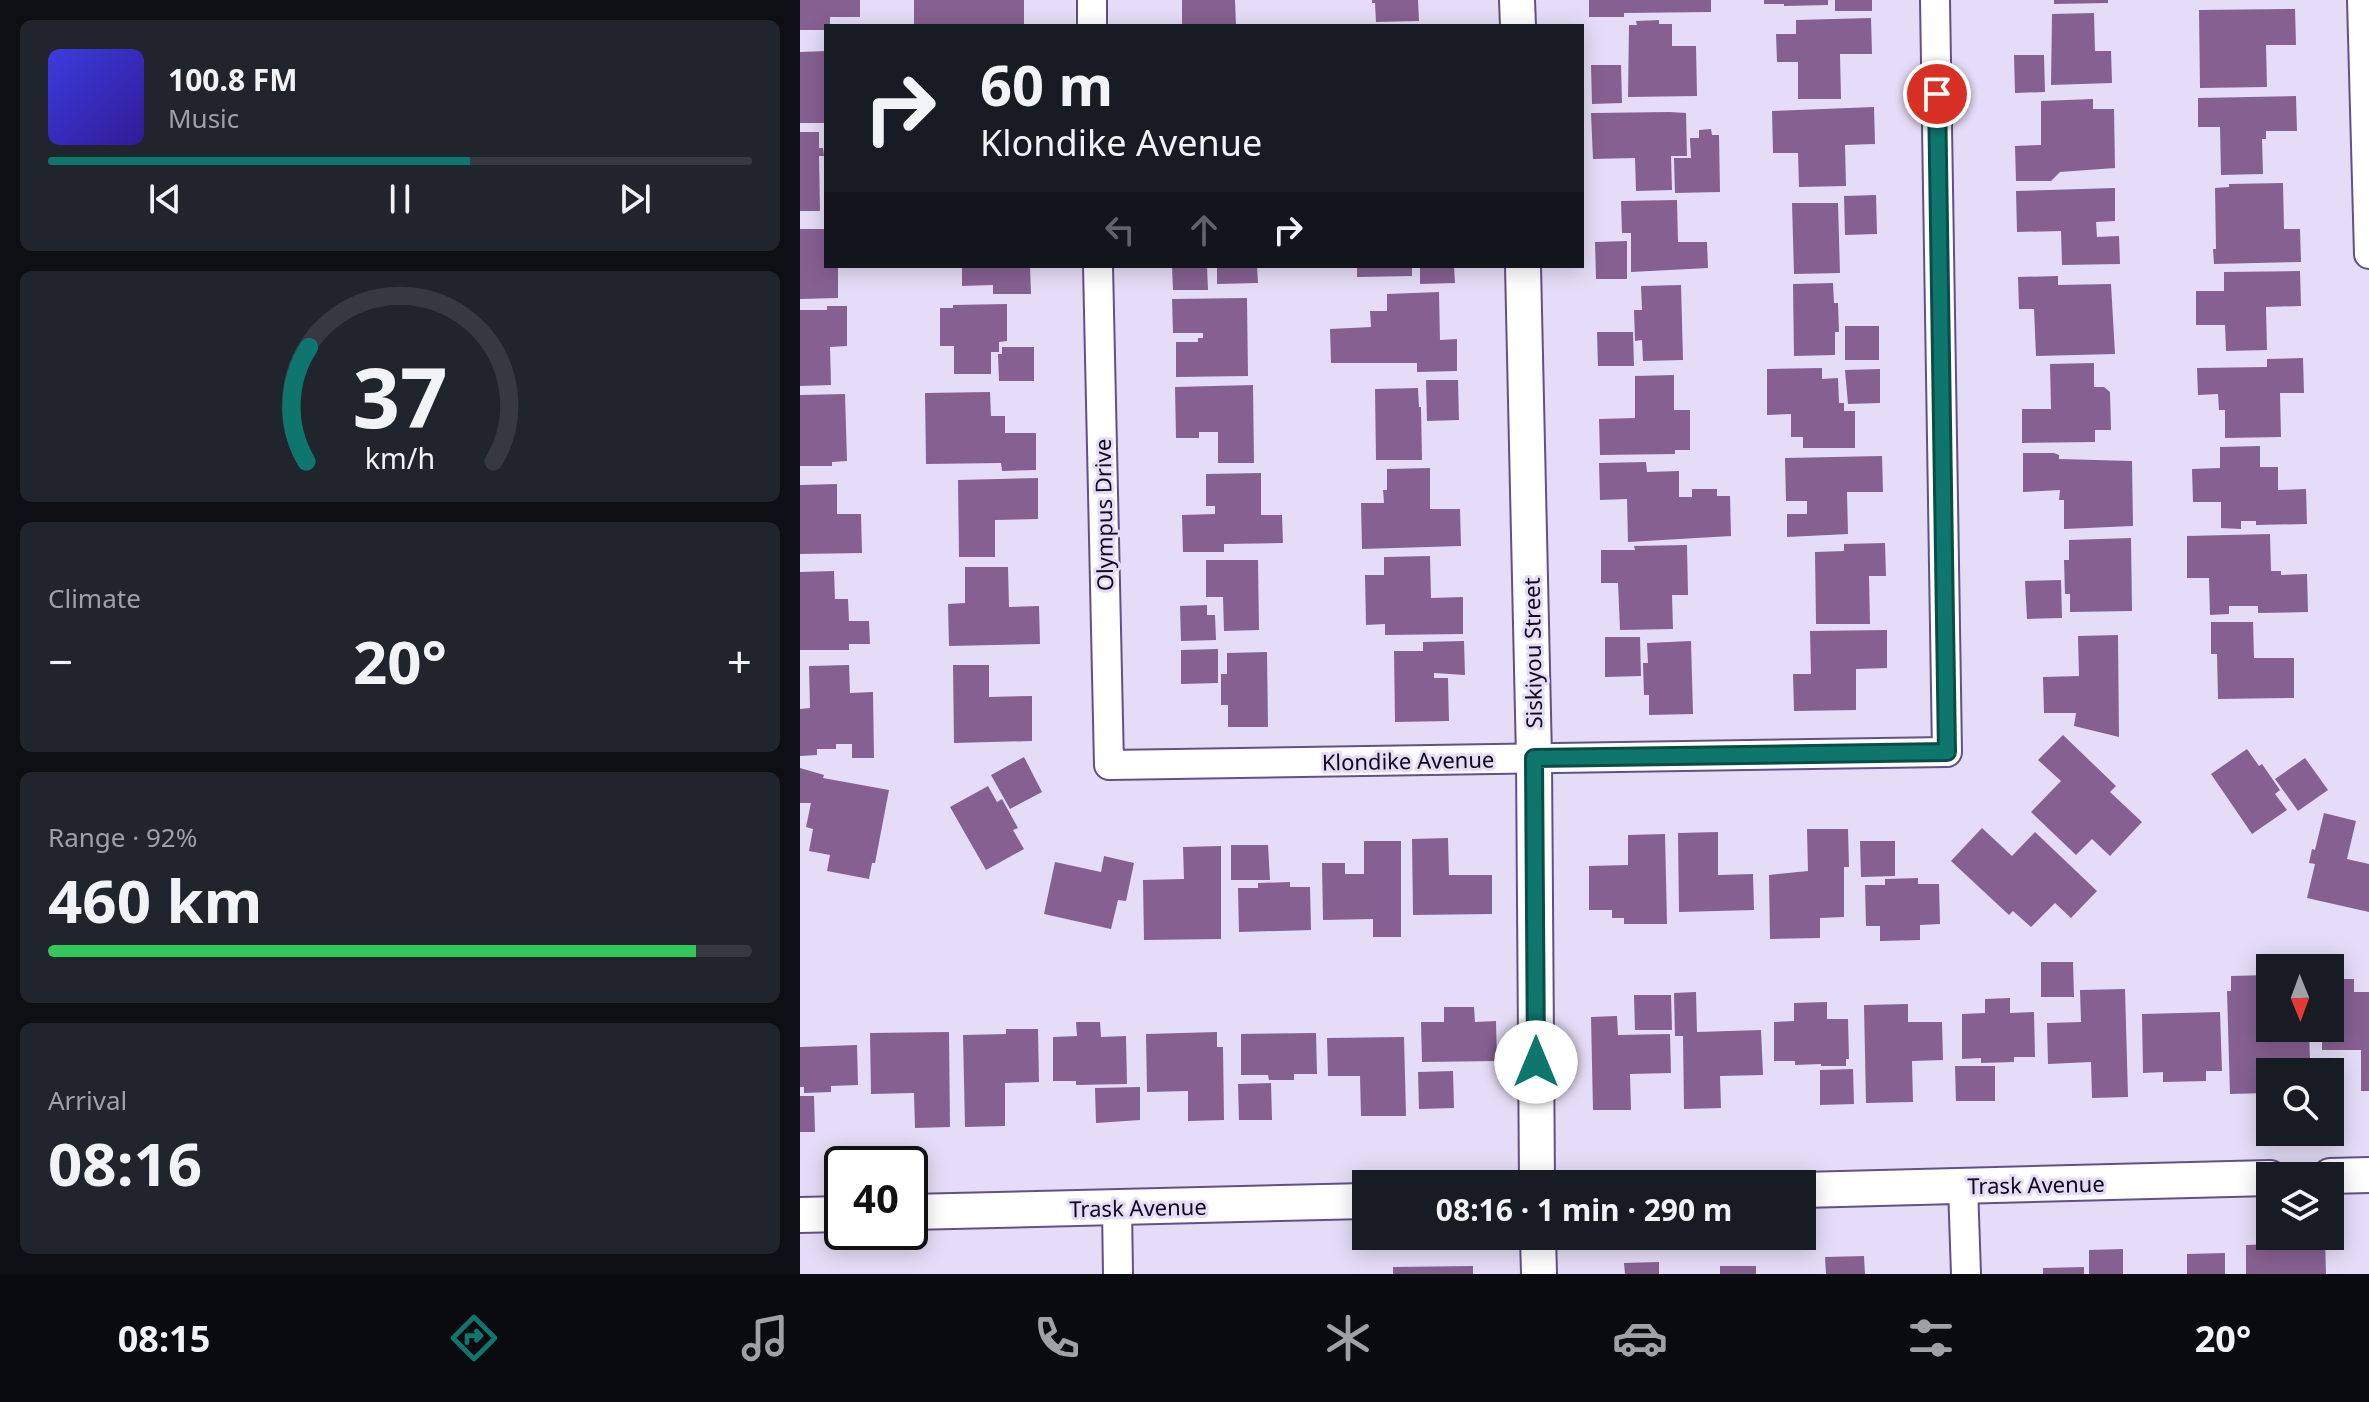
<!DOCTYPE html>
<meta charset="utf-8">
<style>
body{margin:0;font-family:"Noto Sans",sans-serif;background:#20242c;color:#f1f3f6;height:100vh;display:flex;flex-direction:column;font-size:30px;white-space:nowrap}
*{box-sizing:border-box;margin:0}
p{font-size:26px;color:#9ea1a6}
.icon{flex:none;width:44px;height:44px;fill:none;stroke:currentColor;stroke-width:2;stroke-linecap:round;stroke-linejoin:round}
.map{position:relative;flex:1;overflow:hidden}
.panel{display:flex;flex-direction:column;gap:20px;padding:20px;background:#0d0f14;width:800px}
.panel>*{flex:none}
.top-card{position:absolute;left:24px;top:24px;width:760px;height:244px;border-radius:0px;box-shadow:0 4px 20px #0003;background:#171b24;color:#f1f3f6;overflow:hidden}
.needle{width:52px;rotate:179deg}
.fabs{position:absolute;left:1456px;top:954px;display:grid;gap:16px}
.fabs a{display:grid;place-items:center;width:88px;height:88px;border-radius:0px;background:#171b24;box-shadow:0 4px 20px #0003;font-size:40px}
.speed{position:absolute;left:24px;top:1146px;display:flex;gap:16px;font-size:40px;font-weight:700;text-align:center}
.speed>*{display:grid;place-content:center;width:104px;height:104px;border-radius:50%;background:#171b24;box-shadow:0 4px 20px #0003;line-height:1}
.speed .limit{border:4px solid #111;border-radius:12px;background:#fff;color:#111}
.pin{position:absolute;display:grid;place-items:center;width:68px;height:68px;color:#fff;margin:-34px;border:4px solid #fff;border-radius:50%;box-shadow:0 2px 8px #0007}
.me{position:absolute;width:88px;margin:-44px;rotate:0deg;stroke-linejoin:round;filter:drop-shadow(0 0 6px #0008)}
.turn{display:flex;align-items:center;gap:28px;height:168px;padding:0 24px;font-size:36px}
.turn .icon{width:104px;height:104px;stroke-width:2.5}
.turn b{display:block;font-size:56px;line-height:68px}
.lanes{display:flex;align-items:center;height:76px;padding:0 24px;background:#0003;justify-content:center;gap:40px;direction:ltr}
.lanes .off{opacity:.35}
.big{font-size:60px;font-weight:700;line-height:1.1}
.panel .card{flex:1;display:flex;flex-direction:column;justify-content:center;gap:12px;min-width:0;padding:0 28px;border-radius:12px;background:#20242c}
.panel .dial{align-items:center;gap:0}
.dial svg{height:208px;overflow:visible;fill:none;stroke:#363941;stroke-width:7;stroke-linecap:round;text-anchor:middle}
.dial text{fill:#f1f3f6;stroke:none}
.song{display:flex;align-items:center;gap:24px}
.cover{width:96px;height:96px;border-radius:12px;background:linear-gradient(135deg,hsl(240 70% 55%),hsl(250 70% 35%))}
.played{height:8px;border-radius:4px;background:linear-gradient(90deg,#0f766e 60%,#363941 60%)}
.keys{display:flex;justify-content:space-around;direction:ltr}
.heat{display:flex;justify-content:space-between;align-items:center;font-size:44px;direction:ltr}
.charge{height:12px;border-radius:6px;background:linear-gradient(90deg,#34c759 92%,#363941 0)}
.trip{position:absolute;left:552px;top:1170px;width:464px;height:80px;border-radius:0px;background:#171b24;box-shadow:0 4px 20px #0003;font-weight:700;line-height:80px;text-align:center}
.tabs{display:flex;height:128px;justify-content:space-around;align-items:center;background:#090b0e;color:#9ea1a6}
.tabs .icon{width:56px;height:56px}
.tabs .selected{color:#0f766e}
.tabs b{font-size:36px;color:#f1f3f6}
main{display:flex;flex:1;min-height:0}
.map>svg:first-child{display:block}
.building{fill:#866091}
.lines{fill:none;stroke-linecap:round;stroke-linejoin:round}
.minor-casing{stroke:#635086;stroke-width:32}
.tertiary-casing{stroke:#635086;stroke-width:38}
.minor{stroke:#fff;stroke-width:28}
.tertiary{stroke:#fff;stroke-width:34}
.route-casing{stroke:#0a4d48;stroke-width:20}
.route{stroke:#0f766e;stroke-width:14}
.labels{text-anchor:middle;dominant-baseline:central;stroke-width:6;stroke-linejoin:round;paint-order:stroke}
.street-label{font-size:22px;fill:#10081d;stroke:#e5ddf7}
</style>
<main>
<section class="panel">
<div class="card">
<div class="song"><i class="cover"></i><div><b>100.8 FM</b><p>Music</p></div></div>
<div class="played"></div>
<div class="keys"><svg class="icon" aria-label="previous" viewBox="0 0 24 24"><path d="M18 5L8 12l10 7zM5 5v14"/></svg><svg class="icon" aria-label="pause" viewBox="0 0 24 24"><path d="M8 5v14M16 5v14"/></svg><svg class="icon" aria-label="next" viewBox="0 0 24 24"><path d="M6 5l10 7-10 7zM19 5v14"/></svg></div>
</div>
<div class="card dial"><svg viewBox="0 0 100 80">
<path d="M14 69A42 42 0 1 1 86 69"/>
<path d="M14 69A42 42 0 0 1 15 25" stroke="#0f766e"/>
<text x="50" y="56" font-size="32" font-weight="700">37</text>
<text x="50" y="72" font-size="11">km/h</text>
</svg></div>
<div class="card"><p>Climate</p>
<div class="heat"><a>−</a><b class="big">20°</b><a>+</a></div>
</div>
<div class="card"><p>Range · 92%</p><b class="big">460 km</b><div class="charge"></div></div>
<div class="card"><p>Arrival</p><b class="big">08:16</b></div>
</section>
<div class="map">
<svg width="1569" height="1274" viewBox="0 0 1569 1274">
<rect width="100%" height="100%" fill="#e5ddf7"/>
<g class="building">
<polygon points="0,0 60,0 60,17 30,17 30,26 26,26 26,30 0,30"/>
<rect x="114" y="0" width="110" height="26"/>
<polygon points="382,0 435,0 436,26 382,26"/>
<polygon points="572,0 618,0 619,21 576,22 575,3 572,3"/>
<polygon points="789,0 911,0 911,12 824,13 824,17 789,17"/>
<polygon points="964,0 1028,0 1028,5 984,6 984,4 964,4"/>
<rect x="1035" y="0" width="37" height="11"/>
<polygon points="1254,0 1308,0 1308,3 1254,4"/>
<polygon points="1495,9 1496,45 1466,45 1467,87 1400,88 1399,10"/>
<polygon points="1294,13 1295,51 1311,51 1312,83 1251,85 1252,14"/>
<polygon points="1071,18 1072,54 1040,54 1041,99 998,99 998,62 977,62 976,34 996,34 996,20"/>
<polygon points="859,20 859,24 872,24 872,46 896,46 897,96 828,97 829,25 837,25 836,21"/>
<polygon points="26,51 26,123 0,123 0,52"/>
<polygon points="1214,55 1244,55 1245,92 1215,93"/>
<polygon points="791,65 821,65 822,103 792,104"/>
<polygon points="1496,96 1497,131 1466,131 1466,139 1462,139 1463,174 1421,175 1420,127 1398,127 1398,98"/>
<polygon points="1293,99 1293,109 1314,109 1315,168 1260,172 1251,181 1216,181 1215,146 1241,145 1241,101"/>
<polygon points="1074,107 1075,144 1045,145 1046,186 999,187 998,153 973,153 972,111"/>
<polygon points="870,112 886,113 887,156 871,156 872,190 836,191 835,158 793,159 791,113"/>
<polygon points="911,129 912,135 919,135 920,192 875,193 874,158 891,158 890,138 899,138 899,130"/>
<polygon points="0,132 19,132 19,148 23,148 24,156 19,156 20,211 0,211"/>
<polygon points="1483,183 1484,229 1500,229 1501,262 1414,264 1413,249 1416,249 1415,188 1429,187 1429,184"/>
<polygon points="1315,188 1315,221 1296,222 1297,237 1319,236 1320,264 1262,265 1261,231 1217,232 1216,191"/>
<polygon points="1076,195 1077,234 1045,235 1044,196"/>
<polygon points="877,200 878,242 907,242 908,268 831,272 831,233 822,233 821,201"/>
<polygon points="992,203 1038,203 1040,273 994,274"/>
<polygon points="0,229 26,229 26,266 38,266 38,298 0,299"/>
<polygon points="827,241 827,279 796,279 795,242"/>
<polygon points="162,266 230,266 231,294 193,294 193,285 162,286"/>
<polygon points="372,266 407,266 408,290 373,290"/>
<polygon points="417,266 457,266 458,283 417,284"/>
<polygon points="557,266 612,266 612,276 557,277"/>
<polygon points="620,266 654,266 655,283 620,284"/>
<polygon points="1500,271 1501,306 1466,307 1467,350 1426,351 1425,325 1396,325 1396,291 1424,291 1424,272"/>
<polygon points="1258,276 1258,285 1311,284 1315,354 1236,356 1234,309 1219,309 1218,277"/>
<polygon points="1033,283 1034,303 1038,303 1039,332 1035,332 1035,355 994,356 993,284"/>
<polygon points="881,285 883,360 843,361 842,340 835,341 834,310 842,310 841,286"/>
<polygon points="639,292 640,340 657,339 657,371 617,372 617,363 531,363 530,329 571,327 570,311 587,311 587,294"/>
<polygon points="447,298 448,376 376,377 376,342 398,342 398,338 403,338 403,333 373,333 372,299"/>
<polygon points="207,304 207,341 199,342 199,352 191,352 191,374 154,374 154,346 140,346 140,308 153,308 153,305"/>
<polygon points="27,306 47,306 47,346 30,347 31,385 0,386 0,310 27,310"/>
<rect x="1045" y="326" width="34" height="34"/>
<polygon points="797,332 833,332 834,366 798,366"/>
<polygon points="202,347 234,347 234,381 199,381 198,354 202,354"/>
<polygon points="1503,358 1504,393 1480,393 1481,437 1425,438 1425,410 1419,410 1418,394 1398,395 1397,368 1467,367 1467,359"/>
<polygon points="1294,363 1294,387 1304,387 1310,392 1311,430 1295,430 1295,442 1222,443 1222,409 1251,409 1250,364"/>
<polygon points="1022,368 1022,379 1038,378 1039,403 1044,403 1044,411 1055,411 1055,448 1003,448 1003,437 991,437 991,414 967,415 967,369"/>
<polygon points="1080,369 1080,403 1048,404 1045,370"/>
<polygon points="874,375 874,410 890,410 890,450 875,450 875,454 800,455 799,419 835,418 835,376"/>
<polygon points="626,380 658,380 659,420 627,421"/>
<polygon points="453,385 454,463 418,463 418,432 399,432 399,438 376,438 375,387"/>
<polygon points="618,388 619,407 621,407 622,460 576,460 575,389"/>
<polygon points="190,392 191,416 205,416 205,433 236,433 236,470 202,471 201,463 126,464 125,393"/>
<polygon points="45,394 47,461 32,462 32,466 0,466 0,395"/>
<polygon points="1460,446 1460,467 1478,467 1478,490 1506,489 1507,524 1456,525 1456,521 1441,521 1441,529 1421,528 1421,502 1393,502 1392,469 1420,468 1420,447"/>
<polygon points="1223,453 1254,453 1259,455 1259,459 1332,461 1333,526 1264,529 1264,500 1259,500 1260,490 1223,492"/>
<polygon points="1082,456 1083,492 1047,492 1048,534 987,537 987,514 1007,514 1007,501 986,501 985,458"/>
<polygon points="846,462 847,472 879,471 879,497 892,497 892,489 917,489 917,496 930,496 931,536 828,542 827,499 800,500 799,463"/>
<polygon points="630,468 630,509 660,509 661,546 562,549 561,503 584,503 583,490 587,490 587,469"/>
<polygon points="461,473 461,515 482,515 483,543 424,544 424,552 383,552 382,515 415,514 415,506 406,506 406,474"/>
<polygon points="238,478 238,519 195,520 195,557 159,557 158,480"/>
<polygon points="37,484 37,514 61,514 62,553 0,554 0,485"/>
<polygon points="1470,534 1471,571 1481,571 1481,575 1507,574 1508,612 1458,613 1458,606 1429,606 1429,614 1410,615 1409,578 1387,578 1387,536"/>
<polygon points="1331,538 1332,611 1270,612 1270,594 1265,594 1264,560 1269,560 1269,540"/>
<polygon points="1085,543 1086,576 1069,576 1070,624 1016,624 1015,552 1044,551 1044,544"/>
<polygon points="887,545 888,595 872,595 873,629 820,630 818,583 801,583 801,550 835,550 834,546"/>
<polygon points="630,556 631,598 663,597 663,634 585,635 585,624 566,625 565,575 584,575 584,557"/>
<polygon points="406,560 458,560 459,630 424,631 423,597 406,597"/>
<polygon points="165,567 208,567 209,607 239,606 240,644 149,646 148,604 165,603"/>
<polygon points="34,571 35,599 48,599 49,621 69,621 70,644 49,644 49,650 0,650 0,572"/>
<polygon points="1261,580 1262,618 1227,619 1225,581"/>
<polygon points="407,605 407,615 415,615 416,640 381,641 380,606"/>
<polygon points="1411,622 1453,622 1454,658 1494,658 1494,698 1418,699 1417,654 1411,654"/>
<polygon points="1087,630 1087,668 1056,669 1056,710 994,711 993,674 1011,674 1010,631"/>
<polygon points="1318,635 1319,737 1274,726 1276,713 1244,713 1243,677 1279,676 1278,636"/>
<polygon points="805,637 840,637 841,676 805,677"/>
<polygon points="664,641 665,675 634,673 634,678 648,678 649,721 595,722 594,651 623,651 623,642"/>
<polygon points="891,641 893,714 849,715 849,695 844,695 843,663 848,663 847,643"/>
<polygon points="418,649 418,683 381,684 381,650"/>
<polygon points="467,652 468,727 428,727 428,705 421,705 421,674 427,674 427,653"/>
<polygon points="49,665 50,693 73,692 74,758 52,758 52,744 36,744 36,749 17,749 17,755 0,756 0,709 10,708 9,666"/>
<polygon points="153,665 189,665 189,697 232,696 232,741 154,743"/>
<polygon points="1263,735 1316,786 1310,792 1342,822 1310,856 1292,839 1276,855 1231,812 1261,781 1238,760"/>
<polygon points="1447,749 1459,766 1462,764 1480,790 1475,794 1487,810 1452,834 1411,774"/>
<polygon points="224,757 242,792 210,809 191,775"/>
<polygon points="1505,758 1528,790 1498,811 1475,779"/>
<polygon points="0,768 24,775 23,778 89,790 75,863 72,863 69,879 27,871 30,855 9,851 13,829 6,827 11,803 0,803"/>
<polygon points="188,786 197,802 202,799 218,828 213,830 224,849 186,870 150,807"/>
<polygon points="1524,813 1556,821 1547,859 1569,864 1569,912 1507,898 1515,864 1509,863 1512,849 1515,850"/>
<polygon points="1182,828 1212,856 1235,832 1297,891 1271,918 1255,903 1231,927 1213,911 1209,915 1151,861"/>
<polygon points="1007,829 1048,829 1049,867 1044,867 1044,917 1020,918 1020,938 970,939 969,875 1008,871"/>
<polygon points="918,832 918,875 953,874 954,910 879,912 878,833"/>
<polygon points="865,834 867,924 824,924 824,918 812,918 812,910 789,910 789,866 828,865 828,835"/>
<polygon points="648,838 649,875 692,875 692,914 613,915 612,839"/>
<polygon points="564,841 601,841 601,937 573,937 573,919 523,920 522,863 545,863 545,874 564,874"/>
<polygon points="1060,841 1095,841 1095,876 1061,877"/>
<polygon points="431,845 468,845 470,880 431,880"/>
<polygon points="421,846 421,939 344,940 343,880 384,879 383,847"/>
<polygon points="304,856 334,863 326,901 318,900 311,929 244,914 255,862 301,872"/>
<polygon points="1118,878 1118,884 1139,884 1140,924 1120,925 1120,940 1080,941 1080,926 1066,926 1065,885 1085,885 1085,879"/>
<polygon points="490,882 490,887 510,887 511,930 439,932 438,888 458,888 458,883"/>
<polygon points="1241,962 1273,962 1274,997 1241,997"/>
<polygon points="1468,975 1470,1028 1509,1028 1510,1061 1467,1062 1468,1093 1430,1094 1427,991 1431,991 1431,976"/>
<polygon points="1530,979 1554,979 1554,992 1569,992 1569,1091 1561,1091 1561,1050 1522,1050 1522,1028 1530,1028"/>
<polygon points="1325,989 1328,1097 1292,1098 1291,1062 1248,1064 1247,1023 1281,1022 1280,990"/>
<polygon points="896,992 897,1032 961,1030 963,1075 920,1076 921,1108 884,1109 883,1036 875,1036 874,993"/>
<polygon points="834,995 871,995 872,1030 835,1030"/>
<polygon points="1210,998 1210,1013 1234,1012 1235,1057 1214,1057 1214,1062 1181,1063 1181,1058 1162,1059 1162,1014 1185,1013 1185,999"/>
<polygon points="1027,1002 1027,1019 1048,1019 1049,1059 1046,1059 1046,1066 1021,1066 1021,1064 995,1065 995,1061 974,1061 974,1022 994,1021 994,1003"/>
<polygon points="1108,1004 1108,1022 1142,1022 1143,1060 1112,1061 1113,1102 1066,1103 1064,1005"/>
<polygon points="644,1007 674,1007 675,1022 696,1021 697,1061 622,1062 621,1022 644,1022"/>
<polygon points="1420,1012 1422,1071 1406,1071 1406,1081 1363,1082 1363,1072 1343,1073 1342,1014"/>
<polygon points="817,1016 818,1035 870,1034 871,1073 830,1074 831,1110 793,1110 791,1017"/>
<polygon points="276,1022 300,1022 301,1037 326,1036 327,1084 276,1085 276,1081 253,1081 253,1037 277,1036"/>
<polygon points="206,1029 238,1029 239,1082 205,1083 205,1126 165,1127 163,1035 206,1034"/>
<polygon points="149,1032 150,1127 115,1128 114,1093 71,1094 70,1033"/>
<polygon points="417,1032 417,1047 423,1047 424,1120 388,1121 388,1091 347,1092 346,1034"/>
<polygon points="516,1033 517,1074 494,1074 494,1080 469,1080 468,1075 441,1075 441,1034"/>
<polygon points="604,1037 606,1116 561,1116 560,1076 528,1076 527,1038"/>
<polygon points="57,1045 58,1085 31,1086 31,1092 4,1093 4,1087 0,1087 0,1047"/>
<polygon points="1155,1066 1195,1066 1195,1101 1156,1101"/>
<polygon points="1053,1069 1054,1104 1020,1105 1020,1070"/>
<polygon points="653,1071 654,1108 619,1109 618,1072"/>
<polygon points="471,1083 472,1120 439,1120 438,1084"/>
<polygon points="340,1087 340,1120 296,1123 295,1088"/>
<polygon points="0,1096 14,1096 15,1132 0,1132"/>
<polygon points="1525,1240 1526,1274 1446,1274 1446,1245 1475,1244 1475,1241"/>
<polygon points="1323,1249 1323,1274 1289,1274 1289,1250"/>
<polygon points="1425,1253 1425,1274 1387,1274 1387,1254"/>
<polygon points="1064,1256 1065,1274 1026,1274 1025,1257"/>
<polygon points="859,1262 859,1274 825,1274 824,1263"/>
<polygon points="673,1266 673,1274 593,1274 593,1267"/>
<rect x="920" y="1266" width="36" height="8"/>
<polygon points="1284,1267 1284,1274 1243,1274 1243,1268"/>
</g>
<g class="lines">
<defs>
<g id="minor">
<polyline points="292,0 292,26"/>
<polyline points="1562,0 1569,254"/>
<polyline points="298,266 309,765 1147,752 1135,0"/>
<polyline points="1163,1186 1166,1274"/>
<polyline points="317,1207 318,1274"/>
</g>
<g id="tertiary">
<polyline points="717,0 718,26"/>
<polyline points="723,266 734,758 737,1184"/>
<polyline points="1530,1176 1569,1175"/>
<polyline points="1002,1190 1470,1178"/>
<polyline points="110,1212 566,1201"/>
<polyline points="0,1215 42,1214"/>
<polyline points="738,1236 739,1274"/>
</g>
</defs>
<use href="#minor" class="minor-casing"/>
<use href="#tertiary" class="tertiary-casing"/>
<use href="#minor" class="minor"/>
<use href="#tertiary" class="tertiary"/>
</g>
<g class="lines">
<defs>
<polyline id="route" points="736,1062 734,758 1147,752 1137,94"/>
</defs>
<use href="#route" class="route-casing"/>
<use href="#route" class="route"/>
</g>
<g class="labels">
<g class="street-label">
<text transform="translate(303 515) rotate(-91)">Olympus Drive</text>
<text transform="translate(732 653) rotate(-91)">Siskiyou Street</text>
<text transform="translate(608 760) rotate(-1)">Klondike Avenue</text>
<text transform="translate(1236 1184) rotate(-1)">Trask Avenue</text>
<text transform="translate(338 1207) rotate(-1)">Trask Avenue</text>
</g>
</g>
</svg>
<div class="fabs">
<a><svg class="needle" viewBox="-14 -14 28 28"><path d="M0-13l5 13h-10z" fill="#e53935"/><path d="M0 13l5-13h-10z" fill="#9ea1a6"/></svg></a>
<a><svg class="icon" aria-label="search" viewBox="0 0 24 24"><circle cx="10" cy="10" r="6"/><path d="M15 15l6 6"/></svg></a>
<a><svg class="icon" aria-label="layers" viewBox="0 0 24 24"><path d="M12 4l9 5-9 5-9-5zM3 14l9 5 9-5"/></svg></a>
</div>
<div class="speed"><div class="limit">40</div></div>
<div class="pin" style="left:1137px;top:94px;background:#d93025"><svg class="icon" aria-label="arrive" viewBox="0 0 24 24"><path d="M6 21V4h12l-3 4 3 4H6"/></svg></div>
<svg class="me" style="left:736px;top:1062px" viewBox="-20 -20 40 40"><circle r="19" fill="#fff"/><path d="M0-13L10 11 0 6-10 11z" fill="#0f766e"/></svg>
<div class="trip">08:16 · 1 min · 290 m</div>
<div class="top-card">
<div class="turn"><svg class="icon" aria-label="right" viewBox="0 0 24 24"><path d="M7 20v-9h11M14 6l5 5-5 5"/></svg><div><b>60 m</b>Klondike Avenue</div></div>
<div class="lanes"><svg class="icon off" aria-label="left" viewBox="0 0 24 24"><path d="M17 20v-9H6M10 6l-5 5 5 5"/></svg><svg class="icon off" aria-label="ahead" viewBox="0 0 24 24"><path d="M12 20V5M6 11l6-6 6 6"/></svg><svg class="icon" aria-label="right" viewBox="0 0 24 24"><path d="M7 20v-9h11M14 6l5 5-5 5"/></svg></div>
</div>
</div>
</main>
<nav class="tabs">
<b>08:15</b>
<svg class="icon selected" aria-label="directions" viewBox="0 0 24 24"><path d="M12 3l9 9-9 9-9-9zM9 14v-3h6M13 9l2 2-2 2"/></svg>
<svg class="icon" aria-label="music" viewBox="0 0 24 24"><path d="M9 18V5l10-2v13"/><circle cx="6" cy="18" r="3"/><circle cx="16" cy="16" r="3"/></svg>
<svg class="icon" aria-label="phone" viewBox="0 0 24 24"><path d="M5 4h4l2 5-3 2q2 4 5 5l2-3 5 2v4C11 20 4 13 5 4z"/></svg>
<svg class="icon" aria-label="climate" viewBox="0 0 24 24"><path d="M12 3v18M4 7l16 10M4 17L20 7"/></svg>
<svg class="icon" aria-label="car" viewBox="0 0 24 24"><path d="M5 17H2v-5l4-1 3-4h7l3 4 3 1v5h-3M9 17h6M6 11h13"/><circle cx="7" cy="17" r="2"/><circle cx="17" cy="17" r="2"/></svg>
<svg class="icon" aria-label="filters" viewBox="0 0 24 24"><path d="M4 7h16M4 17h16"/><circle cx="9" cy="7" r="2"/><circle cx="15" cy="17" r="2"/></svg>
<b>20°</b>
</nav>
